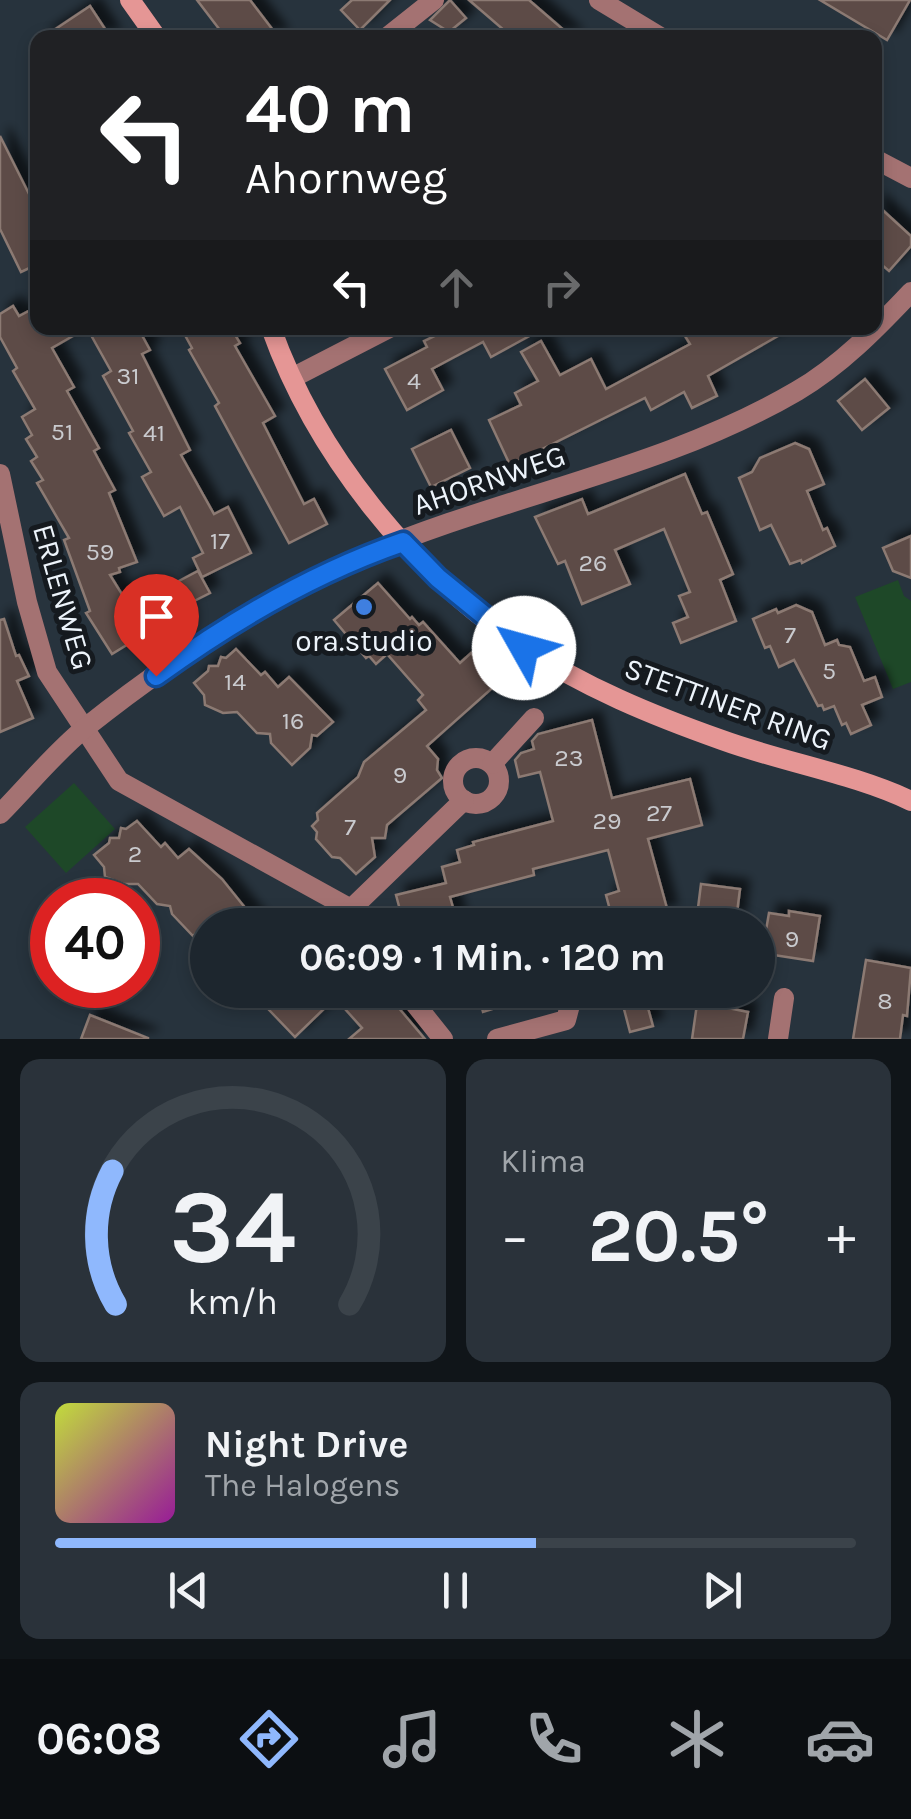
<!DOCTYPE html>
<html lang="de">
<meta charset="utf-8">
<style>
body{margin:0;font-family:Karla,sans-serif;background:#2a323a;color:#f1f3f6;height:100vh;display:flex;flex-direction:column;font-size:38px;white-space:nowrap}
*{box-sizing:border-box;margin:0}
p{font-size:32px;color:#a0a5aa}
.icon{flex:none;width:55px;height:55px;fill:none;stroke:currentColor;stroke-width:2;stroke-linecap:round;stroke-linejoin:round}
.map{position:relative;height:1039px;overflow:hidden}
.sheet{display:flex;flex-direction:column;gap:20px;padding:20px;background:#101519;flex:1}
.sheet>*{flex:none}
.guide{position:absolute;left:30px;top:30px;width:852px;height:305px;border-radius:20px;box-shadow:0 5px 15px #0003,0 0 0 2px #3b434a;background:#202124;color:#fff;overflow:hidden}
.speed{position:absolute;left:30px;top:878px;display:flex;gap:20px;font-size:50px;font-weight:700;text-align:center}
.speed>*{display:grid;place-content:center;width:130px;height:130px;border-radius:50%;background:#1d262e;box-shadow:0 5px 15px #0003,0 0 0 2px #3b434a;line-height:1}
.speed .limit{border:15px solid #d22;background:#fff;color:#111}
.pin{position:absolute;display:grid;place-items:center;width:85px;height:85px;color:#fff;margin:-102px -42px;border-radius:50% 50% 50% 0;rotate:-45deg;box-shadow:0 0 10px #0007}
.pin .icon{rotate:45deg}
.me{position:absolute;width:110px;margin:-55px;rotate:308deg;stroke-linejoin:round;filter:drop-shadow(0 0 8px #0008)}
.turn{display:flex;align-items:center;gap:35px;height:210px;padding:0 50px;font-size:45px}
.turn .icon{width:130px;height:130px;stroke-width:2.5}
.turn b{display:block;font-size:70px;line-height:85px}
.lanes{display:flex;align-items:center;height:95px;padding:0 50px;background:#0003;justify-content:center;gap:50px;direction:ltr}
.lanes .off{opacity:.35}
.big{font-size:75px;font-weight:700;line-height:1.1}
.sheet .card{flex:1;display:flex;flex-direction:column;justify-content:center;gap:15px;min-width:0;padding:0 35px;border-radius:20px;background:#2a323a}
.sheet .dial{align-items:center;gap:0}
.dial svg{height:260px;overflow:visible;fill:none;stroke:#3b434a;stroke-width:7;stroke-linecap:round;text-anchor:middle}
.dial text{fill:#f1f3f6;stroke:none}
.song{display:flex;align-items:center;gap:30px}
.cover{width:120px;height:120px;border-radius:15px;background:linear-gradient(135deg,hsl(70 70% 55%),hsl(300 70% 35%))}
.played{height:10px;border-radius:5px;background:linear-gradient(90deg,#8fb8fd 60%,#3b434a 60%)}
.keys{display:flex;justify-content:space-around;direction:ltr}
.heat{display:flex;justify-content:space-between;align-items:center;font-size:55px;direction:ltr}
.sheet .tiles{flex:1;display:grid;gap:20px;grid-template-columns:1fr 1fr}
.card:last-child{grid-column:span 2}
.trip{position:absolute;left:190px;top:908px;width:585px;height:100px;border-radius:50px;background:#1d262e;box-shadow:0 5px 15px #0003,0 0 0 2px #3b434a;font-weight:700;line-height:100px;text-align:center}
.dock{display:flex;height:160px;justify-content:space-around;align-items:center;background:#0c0f12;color:#a0a5aa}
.dock .icon{width:70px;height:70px}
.dock .current{color:#8fb8fd}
.dock b{font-size:45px;color:#f1f3f6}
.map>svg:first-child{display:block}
.green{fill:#1e4828}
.building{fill:#5d4c46;stroke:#8c7a73;stroke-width:2.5;filter:url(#shadow)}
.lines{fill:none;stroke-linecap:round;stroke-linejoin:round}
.street{stroke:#a47272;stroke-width:20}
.secondary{stroke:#e59695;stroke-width:20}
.route-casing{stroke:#114b97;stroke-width:25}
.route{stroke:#1a73e8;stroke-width:18}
.shop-dot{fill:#3f7fe0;stroke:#151a1f;stroke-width:4}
.labels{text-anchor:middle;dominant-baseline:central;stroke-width:10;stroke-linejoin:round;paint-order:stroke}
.number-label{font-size:25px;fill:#c9cace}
.street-label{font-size:30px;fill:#edf4fb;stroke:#151a1f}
.poi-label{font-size:30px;fill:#edf4fb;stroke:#151a1f}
</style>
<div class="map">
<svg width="911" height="1039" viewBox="0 0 911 1039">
<defs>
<filter id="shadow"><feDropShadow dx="9" dy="-9" stdDeviation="5" flood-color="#0009"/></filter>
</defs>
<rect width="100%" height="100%" fill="#27333d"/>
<g class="green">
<polygon points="898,580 904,596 911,601 911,682 893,689 855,597"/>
<polygon points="74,783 115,829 66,873 25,827"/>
</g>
<g class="building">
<polygon points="197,0 250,0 279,38 226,38"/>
<polygon points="352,0 390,0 360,30 341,10"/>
<polygon points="450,0 466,18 449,32 430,20"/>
<polygon points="469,0 529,0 573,38 513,38"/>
<polygon points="820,0 910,0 887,40"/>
<polygon points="90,6 111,38 42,38"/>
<polygon points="0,136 38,212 38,264 21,272 0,229"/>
<polygon points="875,203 911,236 911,246 889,271 875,259"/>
<polygon points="13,306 19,316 38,306 38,328 138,328 150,350 142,354 190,450 181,455 214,514 228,507 251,553 202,577 193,558 203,553 180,507 164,516 142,477 151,472 129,433 133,431 103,376 111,371 87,328 52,348 74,387 67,391 99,448 94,451 115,490 109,493 137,562 119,568 120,572 110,575 146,633 112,654 86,613 90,611 64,540 69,538 37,483 43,480 31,461 37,457 26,439 32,435 22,417 35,409 13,371 17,368 0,337 0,314"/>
<polygon points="181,328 231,328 240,343 235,346 275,416 263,423 304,504 314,499 327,524 289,543 215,406 219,403 189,350 192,348"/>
<polygon points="451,328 544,328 491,357 483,342 432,369 443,390 407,410 385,369 427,347 424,341"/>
<polygon points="680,328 792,328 708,376 717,396 692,408 684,392 651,410 645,398 510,465 489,420 521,405 515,393 538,381 521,352 541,341 560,375 591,359 606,389 690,344"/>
<polygon points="865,379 889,408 862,430 838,401"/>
<polygon points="451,430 470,468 431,487 412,449"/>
<polygon points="795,443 809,449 824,484 807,491 823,530 827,528 835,546 802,563 801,560 790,564 771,525 760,530 739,478 752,472 760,458"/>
<polygon points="685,474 702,514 707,512 733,574 720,580 736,621 681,643 673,623 688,617 679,596 690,592 664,529 615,550 630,584 582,604 565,561 558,564 535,517 582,499 588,514"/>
<polygon points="911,536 911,578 893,571 883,548"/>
<polygon points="198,571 210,593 188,604 177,582"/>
<polygon points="378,583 410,619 412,617 419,625 423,622 460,663 471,653 498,683 427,746 438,759 437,770 442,778 387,825 385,838 372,838 375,857 356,874 340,858 332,857 316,839 317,832 312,826 318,820 317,813 358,777 364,762 426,710 418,700 423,695 387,654 376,664 369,656 366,658 334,620"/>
<polygon points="796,605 812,612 825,645 837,640 839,645 850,647 864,681 875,677 882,697 862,705 871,725 851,734 846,723 842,725 834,706 824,710 822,705 818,706 794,660 779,667 770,646 765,648 753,619 776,609 778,613"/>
<polygon points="4,619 16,656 19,655 29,676 17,681 33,718 0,732 0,620"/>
<polygon points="236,649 261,675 265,672 278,687 289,677 333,722 317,736 312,735 310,748 292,765 271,743 270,734 257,733 237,712 223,713 205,705 204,695 194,683 208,671 209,666 218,666 221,657 226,658"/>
<polygon points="592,720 612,798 690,779 702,825 648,839 668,912 614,925 606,895 619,891 608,850 533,869 534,875 450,897 458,925 404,925 396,895 446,883 442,867 460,862 457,850 474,845 473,842 553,821 540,772 519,777 515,760 521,753 534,749 532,741 538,734"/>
<polygon points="137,821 161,847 165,843 178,858 189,849 222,879 259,925 205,925 193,936 172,914 170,906 157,904 138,884 124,884 105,877 104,867 94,855 109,843 110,838 119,838 121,828 126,829"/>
<polygon points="701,884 740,889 736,921 697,916"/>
<polygon points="789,911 820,916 813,961 767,954 769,940 765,936 769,913 789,916"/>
<polygon points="866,960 911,968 907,1016 903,1015 900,1039 853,1039"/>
<polygon points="250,990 375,990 387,1005 392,1000 425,1039 349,1039 362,1028 335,998 295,1037"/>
<polygon points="477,990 538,990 538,995 483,1012"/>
<polygon points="619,990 643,990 653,1026 630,1032"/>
<polygon points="699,990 726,990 723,1007 748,1012 743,1039 692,1039"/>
<polygon points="90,1015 148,1038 148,1039 81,1039"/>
</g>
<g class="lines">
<g class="street">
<polyline points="599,0 662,38"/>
<polyline points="386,38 434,0"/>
<polyline points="875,159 911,178"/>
<polyline points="292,378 389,328"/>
<polyline points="0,474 27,602 47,672 119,781 351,909 358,925"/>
<circle cx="476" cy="781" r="23"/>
<polyline points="492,764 534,718"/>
<path d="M0 814C28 786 54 753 85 728 169 661 261 600 360 557 503 495 662 470 797 391 840 366 877 328 911 292"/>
<polyline points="351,909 464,800"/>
<polyline points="404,990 443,1039"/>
<polyline points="497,1039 566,1020 574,990"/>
<polyline points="778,1039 784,998"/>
</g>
<g class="secondary">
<polyline points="130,0 157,38"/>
<path d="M271 328C316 454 411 572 522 646 583 687 654 716 722 740 782 762 855 774 911 801"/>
</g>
</g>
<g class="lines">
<defs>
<path id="route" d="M156 676C233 620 313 573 403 542L438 578 524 648"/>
</defs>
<use href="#route" class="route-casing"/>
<use href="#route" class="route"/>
</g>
<circle class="shop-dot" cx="364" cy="607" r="10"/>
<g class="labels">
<g class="number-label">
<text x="128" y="375">31</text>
<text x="414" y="380">4</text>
<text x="62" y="431">51</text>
<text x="154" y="432">41</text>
<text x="220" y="540">17</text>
<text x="100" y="551">59</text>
<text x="593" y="562">26</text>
<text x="790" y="634">7</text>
<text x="829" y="670">5</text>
<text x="235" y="681">14</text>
<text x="293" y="720">16</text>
<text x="569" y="757">23</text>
<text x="400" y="774">9</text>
<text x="659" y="812">27</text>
<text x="607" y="820">29</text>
<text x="350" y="826">7</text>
<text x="135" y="853">2</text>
<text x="792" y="938">9</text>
<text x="885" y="1000">8</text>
</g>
<g class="street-label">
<text transform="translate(489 480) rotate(-19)">AHORNWEG</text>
<text transform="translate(63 597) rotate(74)">ERLENWEG</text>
<text transform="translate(728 704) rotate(20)">STETTINER RING</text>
</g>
<g class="poi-label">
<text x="364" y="641">ora.studio</text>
</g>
</g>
</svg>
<div class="speed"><div class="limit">40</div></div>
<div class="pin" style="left:156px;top:676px;background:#d93025"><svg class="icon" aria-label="arrive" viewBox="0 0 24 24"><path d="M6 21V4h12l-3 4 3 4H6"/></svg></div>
<svg class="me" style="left:524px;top:648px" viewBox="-20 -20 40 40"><circle r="19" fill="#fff"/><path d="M0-13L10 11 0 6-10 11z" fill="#1a73e8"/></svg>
<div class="trip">06:09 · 1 Min. · 120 m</div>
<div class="guide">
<div class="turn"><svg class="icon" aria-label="left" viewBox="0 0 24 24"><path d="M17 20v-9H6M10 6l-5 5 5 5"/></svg><div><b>40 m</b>Ahornweg</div></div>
<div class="lanes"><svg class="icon" aria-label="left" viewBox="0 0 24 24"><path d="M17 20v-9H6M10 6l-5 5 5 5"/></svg><svg class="icon off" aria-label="ahead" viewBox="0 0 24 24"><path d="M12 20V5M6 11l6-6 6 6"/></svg><svg class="icon off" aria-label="right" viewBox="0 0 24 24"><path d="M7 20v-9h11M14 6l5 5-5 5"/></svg></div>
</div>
</div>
<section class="sheet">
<div class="tiles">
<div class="card dial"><svg viewBox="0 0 100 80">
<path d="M14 69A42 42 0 1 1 86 69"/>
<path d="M14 69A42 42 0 0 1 13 28" stroke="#8fb8fd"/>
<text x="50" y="56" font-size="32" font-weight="700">34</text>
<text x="50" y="72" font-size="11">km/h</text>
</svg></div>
<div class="card"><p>Klima</p>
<div class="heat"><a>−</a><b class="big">20.5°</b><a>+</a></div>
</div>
<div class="card">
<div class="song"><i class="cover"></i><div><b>Night Drive</b><p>The Halogens</p></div></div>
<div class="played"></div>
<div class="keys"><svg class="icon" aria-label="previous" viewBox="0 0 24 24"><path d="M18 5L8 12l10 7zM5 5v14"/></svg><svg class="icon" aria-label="pause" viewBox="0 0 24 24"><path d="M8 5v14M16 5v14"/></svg><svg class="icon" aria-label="next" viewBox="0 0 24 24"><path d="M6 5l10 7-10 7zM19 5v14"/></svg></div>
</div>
</div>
</section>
<nav class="dock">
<b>06:08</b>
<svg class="icon current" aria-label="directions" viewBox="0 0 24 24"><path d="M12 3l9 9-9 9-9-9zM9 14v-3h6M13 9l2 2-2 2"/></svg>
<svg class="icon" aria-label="music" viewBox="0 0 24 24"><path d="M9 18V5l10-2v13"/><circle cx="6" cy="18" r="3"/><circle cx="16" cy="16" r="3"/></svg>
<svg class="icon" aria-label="phone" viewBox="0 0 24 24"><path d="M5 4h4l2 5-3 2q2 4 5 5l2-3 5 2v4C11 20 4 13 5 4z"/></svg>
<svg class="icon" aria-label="climate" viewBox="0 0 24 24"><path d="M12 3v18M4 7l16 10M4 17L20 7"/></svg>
<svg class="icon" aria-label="car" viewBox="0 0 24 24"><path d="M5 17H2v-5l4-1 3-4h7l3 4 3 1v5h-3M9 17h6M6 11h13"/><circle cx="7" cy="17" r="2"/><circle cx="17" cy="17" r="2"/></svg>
</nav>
